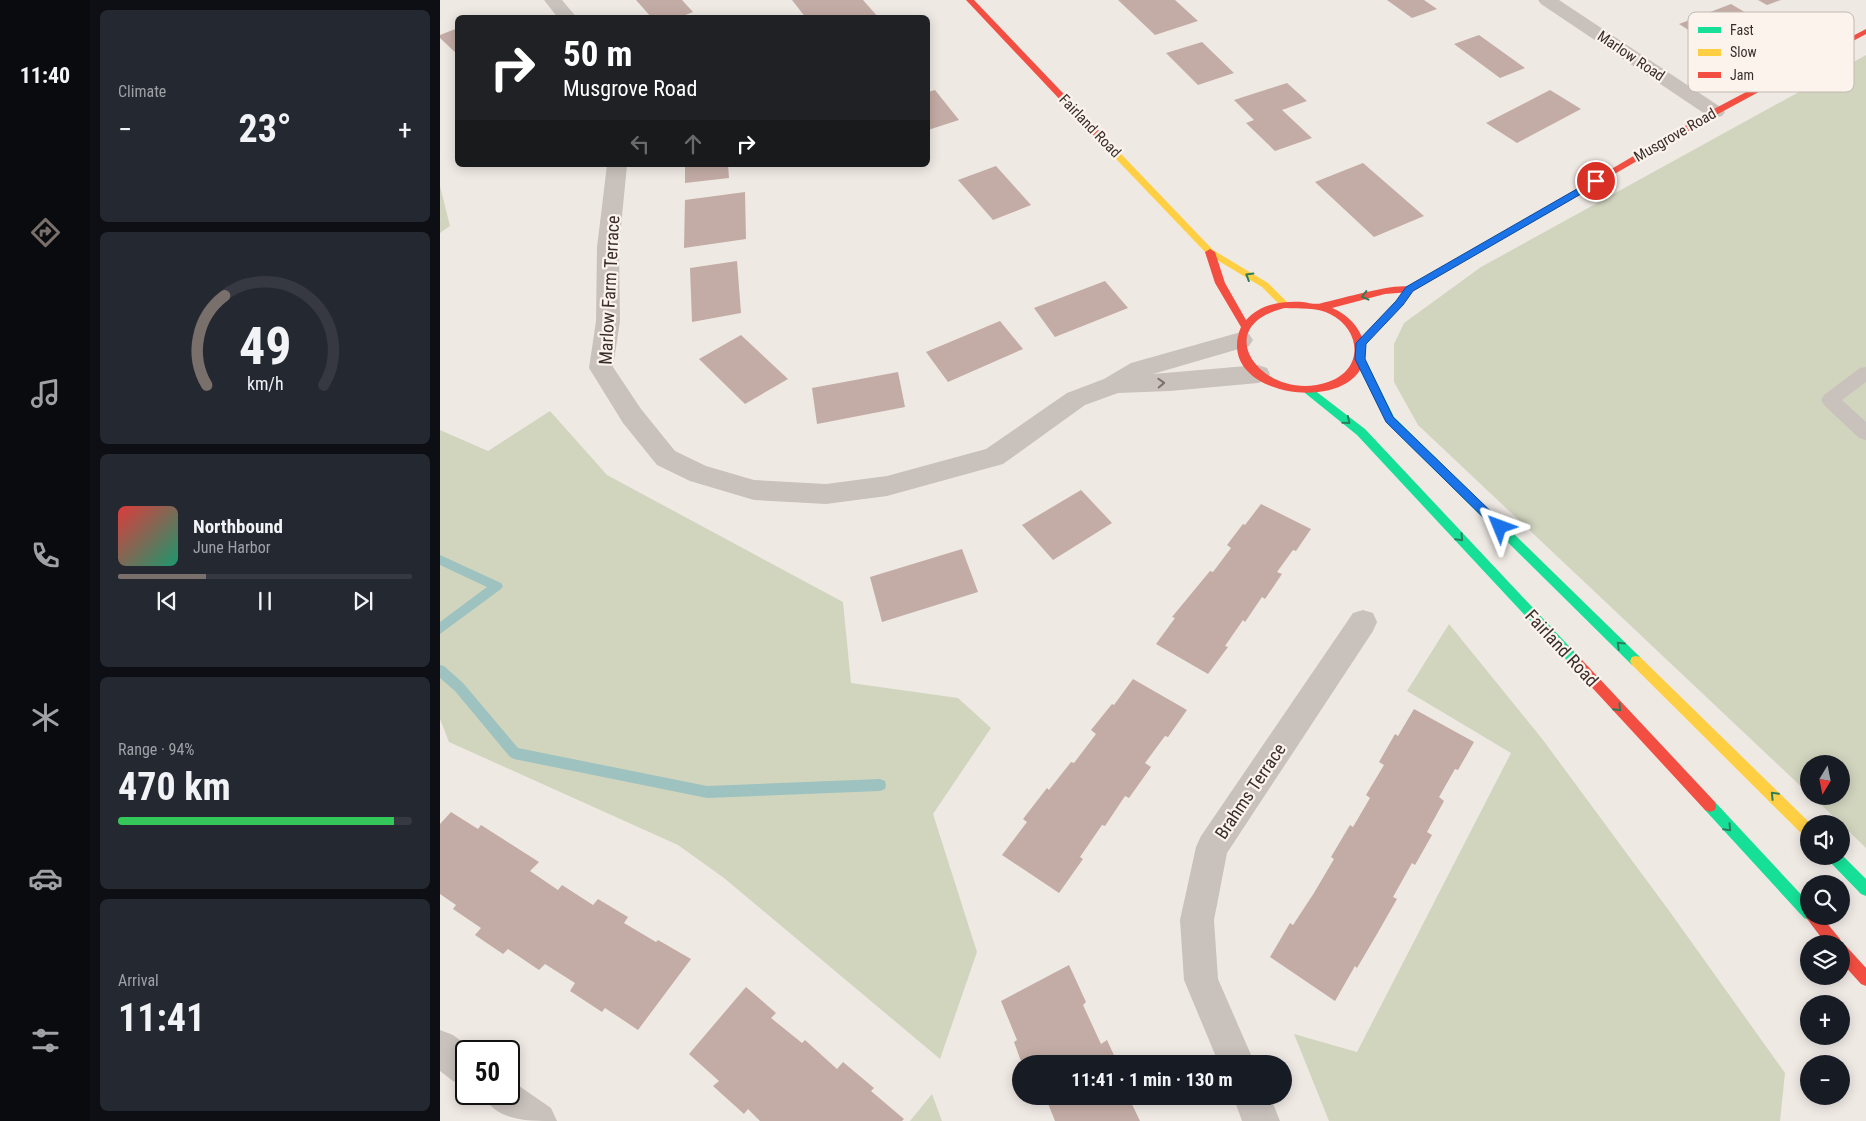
<!DOCTYPE html>
<meta charset="utf-8">
<style>
body{margin:0;font-family:"Roboto Condensed",sans-serif;background:#242831;color:#f1f3f6;height:100vh;display:flex;flex-direction:column;font-size:19px;white-space:nowrap}
*{box-sizing:border-box;margin:0}
p{font-size:16px;color:#9ea1a6}
.icon{flex:none;width:28px;height:28px;fill:none;stroke:currentColor;stroke-width:2;stroke-linecap:round;stroke-linejoin:round}
.map{position:relative;flex:1;overflow:hidden}
.details{display:flex;flex-direction:column;gap:10px;padding:10px;background:#0d0f14;width:350px}
.details>*{flex:none}
.top-card{position:absolute;left:15px;top:15px;width:475px;height:152px;border-radius:8px;box-shadow:0 2px 12px #0003;background:#202124;color:#fff;overflow:hidden}
.needle{width:32px;rotate:190deg}
.buttons{position:absolute;left:1360px;top:755px;display:grid;gap:10px}
.buttons a{display:grid;place-items:center;width:50px;height:50px;border-radius:50%;background:#171b24;box-shadow:0 2px 12px #0003;font-size:25px}
.speed{position:absolute;left:15px;top:1040px;display:flex;gap:10px;font-size:25px;font-weight:700;text-align:center}
.speed>*{display:grid;place-content:center;width:65px;height:65px;border-radius:50%;background:#171b24;box-shadow:0 2px 12px #0003;line-height:1}
.speed .limit{border:2px solid #111;border-radius:8px;background:#fff;color:#111}
.pin{position:absolute;display:grid;place-items:center;width:42px;height:42px;color:#fff;margin:-21px;border:2px solid #fff;border-radius:50%;box-shadow:0 1px 5px #0007}
.me{position:absolute;width:55px;margin:-28px;rotate:314deg;stroke-linejoin:round;filter:drop-shadow(0 0 4px #0008)}
.turn{display:flex;align-items:center;gap:18px;height:105px;padding:0 25px;font-size:22px}
.turn .icon{width:65px;height:65px;stroke-width:2.5}
.turn b{display:block;font-size:35px;line-height:42px}
.lanes{display:flex;align-items:center;height:48px;padding:0 25px;background:#0003;justify-content:center;gap:25px;direction:ltr}
.lanes .off{opacity:.35}
.big{font-size:38px;font-weight:700;line-height:1.1}
.details .tile{flex:1;display:flex;flex-direction:column;justify-content:center;gap:8px;min-width:0;padding:0 18px;border-radius:8px;background:#242831}
.details .dial{align-items:center;gap:0}
.dial svg{height:130px;overflow:visible;fill:none;stroke:#363941;stroke-width:7;stroke-linecap:round;text-anchor:middle}
.dial text{fill:#f1f3f6;stroke:none}
.song{display:flex;align-items:center;gap:15px}
.cover{width:60px;height:60px;border-radius:8px;background:linear-gradient(135deg,hsl(0 70% 55%),hsl(160 70% 35%))}
.played{height:5px;border-radius:2px;background:linear-gradient(90deg,#796f6b 30%,#363941 30%)}
.keys{display:flex;justify-content:space-around;direction:ltr}
.heat{display:flex;justify-content:space-between;align-items:center;font-size:28px;direction:ltr}
.charge{height:8px;border-radius:4px;background:linear-gradient(90deg,#34c759 94%,#363941 0)}
.trip{position:absolute;left:572px;top:1055px;width:280px;height:50px;border-radius:25px;background:#171b24;box-shadow:0 2px 12px #0003;font-weight:700;line-height:50px;text-align:center}
main{display:flex;flex:1;min-height:0}
.menu{display:flex;flex-direction:column;width:90px;justify-content:space-around;align-items:center;background:#090b0e;color:#9ea1a6}
.menu .icon{width:35px;height:35px}
.menu .selected{color:#796f6b}
.menu b{font-size:22px;color:#f1f3f6}
.map>svg:first-child{display:block}
.green{fill:#d1d5be}
.lines{fill:none;stroke-linecap:round;stroke-linejoin:round}
.stream{fill:#9ec2c0;fill-rule:evenodd}
.building{fill:#c3aca5}
.lane{fill:#c9c1bc;fill-rule:evenodd}
.street{fill:#c9c1bc;fill-rule:evenodd}
.fast{fill:#16e098;fill-rule:evenodd}
.slow{fill:#ffcf43;fill-rule:evenodd}
.jam{fill:#f24e42;fill-rule:evenodd}
.oneway{stroke:#2a7e5c}
.oneway2{stroke:#7a706c}
.route{fill:#1a73e8;stroke:#114b97}
.labels{text-anchor:middle;dominant-baseline:central;stroke-width:4.5;stroke-linejoin:round;paint-order:stroke}
.far-street-label{font-size:15px;fill:#3a2e2a;stroke:#fbf3ec}
.street-label{font-size:18px;fill:#3a2e2a;stroke:#fbf3ec}
.key{fill:#fbf3ec;stroke:#c1b8b2;stroke-width:1}
.key-label{font-size:14px;fill:#3a2e2a}
</style>
<main>
<nav class="menu">
<b>11:40</b>
<svg class="icon selected" aria-label="directions" viewBox="0 0 24 24"><path d="M12 3l9 9-9 9-9-9zM9 14v-3h6M13 9l2 2-2 2"/></svg>
<svg class="icon" aria-label="music" viewBox="0 0 24 24"><path d="M9 18V5l10-2v13"/><circle cx="6" cy="18" r="3"/><circle cx="16" cy="16" r="3"/></svg>
<svg class="icon" aria-label="phone" viewBox="0 0 24 24"><path d="M5 4h4l2 5-3 2q2 4 5 5l2-3 5 2v4C11 20 4 13 5 4z"/></svg>
<svg class="icon" aria-label="climate" viewBox="0 0 24 24"><path d="M12 3v18M4 7l16 10M4 17L20 7"/></svg>
<svg class="icon" aria-label="car" viewBox="0 0 24 24"><path d="M5 17H2v-5l4-1 3-4h7l3 4 3 1v5h-3M9 17h6M6 11h13"/><circle cx="7" cy="17" r="2"/><circle cx="17" cy="17" r="2"/></svg>
<svg class="icon" aria-label="filters" viewBox="0 0 24 24"><path d="M4 7h16M4 17h16"/><circle cx="9" cy="7" r="2"/><circle cx="15" cy="17" r="2"/></svg>
</nav>
<section class="details">
<div class="tile"><p>Climate</p>
<div class="heat"><a>−</a><b class="big">23°</b><a>+</a></div>
</div>
<div class="tile dial"><svg viewBox="0 0 100 80">
<path d="M14 69A42 42 0 1 1 86 69"/>
<path d="M14 69A42 42 0 0 1 25 14" stroke="#796f6b"/>
<text x="50" y="56" font-size="32" font-weight="700">49</text>
<text x="50" y="72" font-size="11">km/h</text>
</svg></div>
<div class="tile">
<div class="song"><i class="cover"></i><div><b>Northbound</b><p>June Harbor</p></div></div>
<div class="played"></div>
<div class="keys"><svg class="icon" aria-label="previous" viewBox="0 0 24 24"><path d="M18 5L8 12l10 7zM5 5v14"/></svg><svg class="icon" aria-label="pause" viewBox="0 0 24 24"><path d="M8 5v14M16 5v14"/></svg><svg class="icon" aria-label="next" viewBox="0 0 24 24"><path d="M6 5l10 7-10 7zM19 5v14"/></svg></div>
</div>
<div class="tile"><p>Range · 94%</p><b class="big">470 km</b><div class="charge"></div></div>
<div class="tile"><p>Arrival</p><b class="big">11:41</b></div>
</section>
<div class="map">
<svg width="1426" height="1121" viewBox="0 0 1426 1121">
<rect width="100%" height="100%" fill="#efe9e4"/>
<g class="green">
<polygon points="1426,55 1426,848 1372,796 1401,796 1401,764 1369,764 1369,794 978,425 954,382 954,344 964,323 1041,267"/>
<polygon points="0,186 10,226 0,233"/>
<polygon points="110,411 167,475 403,602 411,683 518,698 551,728 493,814 537,952 500,1059 284,878 238,845 9,742 0,719 0,430 48,451"/>
<polygon points="1009,624 1103,740 1230,912 1345,1073 1340,1121 889,1121 854,1034 917,1052 1071,753 967,691"/>
<polygon points="492,1094 502,1121 470,1121"/>
</g>
<g class="lines">
<g class="stream">
<polygon points="0,555 61,583 63,586 61,589 0,634 0,622 47,587 0,565"/>
<polygon points="0,665 4,666 23,683 78,748 267,786 440,779 445,781 446,785 445,789 440,791 267,798 74,759 70,757 15,691 0,678"/>
</g>
</g>
<g class="building">
<polygon points="196,0 242,0 253,12 238,18 212,18"/>
<polygon points="352,0 423,0 438,17 366,18"/>
<polygon points="678,0 735,0 758,21 715,35"/>
<polygon points="947,0 984,0 997,9 972,18"/>
<polygon points="1318,0 1341,0 1327,5"/>
<polygon points="1291,4 1318,20 1266,41 1239,24"/>
<polygon points="18,28 18,55 0,38 0,35"/>
<polygon points="1039,35 1085,68 1060,78 1014,44"/>
<polygon points="762,42 794,73 758,85 726,53"/>
<polygon points="847,83 867,101 842,110 872,138 835,151 806,123 814,120 794,100"/>
<polygon points="495,90 519,120 488,130 488,92"/>
<polygon points="1110,90 1141,109 1077,143 1046,123"/>
<polygon points="923,163 984,216 934,237 875,182"/>
<polygon points="245,165 288,165 289,178 245,183"/>
<polygon points="556,166 591,205 553,220 518,180"/>
<polygon points="305,192 306,239 244,248 245,200"/>
<polygon points="297,261 301,313 252,322 250,268"/>
<polygon points="665,281 688,308 615,337 594,308"/>
<polygon points="560,321 583,349 508,382 486,352"/>
<polygon points="301,335 348,379 305,404 259,359"/>
<polygon points="458,372 465,407 377,424 372,388"/>
<polygon points="641,490 672,523 613,560 582,525"/>
<polygon points="821,504 871,529 856,551 853,550 837,572 842,574 825,599 822,597 805,622 803,620 785,646 788,647 768,674 716,644 735,618 732,617 770,571 773,572 791,548 787,545 803,524 805,525"/>
<polygon points="522,549 538,592 442,622 430,577"/>
<polygon points="693,679 747,710 728,737 725,736 705,763 711,767 689,798 685,796 665,826 662,825 640,857 643,859 619,893 562,855 587,822 583,819 607,788 609,790 631,762 634,763 656,734 651,730 672,704 674,705"/>
<polygon points="974,709 1034,742 1018,770 1015,769 999,797 1004,801 987,832 992,835 975,865 972,863 953,897 957,899 937,934 917,968 915,966 895,1001 830,957 850,923 853,925 874,893 894,859 891,857 910,825 913,827 930,798 926,795 944,765 939,762 955,734 958,736"/>
<polygon points="11,812 38,829 41,825 99,862 90,871 118,890 122,885 153,905 158,899 188,917 184,923 216,942 218,940 251,959 198,1030 165,1008 162,1012 130,991 135,983 105,964 99,970 68,949 63,954 35,935 41,928 13,909 16,905 0,894 0,824"/>
<polygon points="629,965 646,1002 643,1005 661,1044 667,1040 678,1064 582,1064 574,1042 577,1040 561,1001"/>
<polygon points="306,987 336,1013 331,1018 362,1043 365,1040 397,1069 403,1062 434,1088 431,1091 464,1119 462,1121 320,1121 308,1109 304,1114 273,1086 279,1081 249,1054"/>
<polygon points="605,1096 688,1096 700,1121 615,1121"/>
</g>
<g class="lines">
<polygon class="lane" points="1426,367 1426,382 1402,400 1426,422 1426,440 1419,438 1384,405 1381,400 1384,395 1420,368"/>
<g class="street">
<polygon points="104,0 122,0 137,18 118,18"/>
<polygon points="1098,0 1119,0 1282,108 1285,112 1282,116 1275,118 1268,116 1101,4"/>
<polygon points="167,165 187,165 179,247 180,321 173,367 201,409 235,451 266,466 314,480 386,484 447,476 546,449 627,393 664,379 691,363 801,332 809,334 813,340 809,346 713,374 818,365 827,368 830,374 827,380 818,383 730,391 678,393 645,405 563,464 447,496 386,504 314,500 250,481 217,465 183,423 149,368 156,321 157,247"/>
<polygon points="923,610 933,613 937,622 933,631 787,853 774,920 778,979 815,1064 779,1064 744,980 740,920 756,847 761,836 913,613"/>
<polygon points="0,1030 13,1035 34,1051 26,1051 26,1086 13,1081 0,1071"/>
<path d="M69 1079 111 1108 117 1121C86 1121 55 1121 43 1094H69Z"/>
<polygon points="793,1096 830,1096 840,1121 802,1121"/>
</g>
<g class="fast">
<polygon points="920,355 925,359 954,417 1200,657 1202,661 1200,665 1196,666 1192,665 946,422 915,359"/>
<polygon points="869,386 925,429 1142,660 1144,664 1142,668 1138,669 1134,668 917,435 865,393 864,390"/>
<polygon points="1270,800 1275,802 1369,903 1369,916 1375,916 1374,918 1369,920 1364,918 1265,810 1264,806 1265,802"/>
<polygon points="1401,854 1426,879 1426,896 1421,894 1389,861 1387,856 1401,856"/>
</g>
<g class="slow">
<polygon points="660,134 663,135 773,250 828,283 848,303 848,307 842,307 822,287 767,254 657,139 656,137"/>
<polygon points="1075,225 1079,228 1078,230 973,291 963,305 924,345 918,345 916,343 918,341 957,301 967,287"/>
<polygon points="1196,656 1200,657 1371,824 1369,824 1369,837 1364,836 1192,665 1190,661 1192,657"/>
</g>
<g class="jam">
<polygon points="526,0 534,0 663,135 663,139 657,139"/>
<polygon points="1426,29 1426,34 1278,114 1078,230 1072,230 1071,228 1272,110"/>
<path d="M770 249 775 252 785 283 806 320C821 303 843 301 863 302 869 303 876 305 882 303 898 300 965 279 975 289L970 292 945 294 892 308C907 314 920 327 924 343 938 419 769 403 801 327L775 283 765 252ZM845 308C859 309 877 307 890 314 922 330 924 370 888 382 825 404 765 327 845 308Z"/>
<polygon points="1138,659 1142,660 1275,802 1276,806 1275,810 1270,812 1265,810 1134,668 1132,664 1134,660"/>
<polygon points="1369,910 1369,916 1381,916 1400,939 1402,944 1406,946 1426,968 1426,986 1421,984 1401,962 1401,944 1386,944 1365,916"/>
</g>
</g>
<defs><path id="oneway-chevron" d="M-2-3.5L2.5 0L-2 3.5" fill="none" stroke-width="1.6" stroke-linecap="round" stroke-linejoin="round" transform="scale(1.25)"/></defs>
<g class="oneway">
<use href="#oneway-chevron" transform="translate(809 276) rotate(-149)"/>
<use href="#oneway-chevron" transform="translate(925 296) rotate(166)"/>
<use href="#oneway-chevron" transform="translate(907 421) rotate(39)"/>
<use href="#oneway-chevron" transform="translate(1020 538) rotate(47)"/>
<use href="#oneway-chevron" transform="translate(1180 645) rotate(-136)"/>
<use href="#oneway-chevron" transform="translate(1178 708) rotate(47)"/>
<use href="#oneway-chevron" transform="translate(1334 795) rotate(-134)"/>
<use href="#oneway-chevron" transform="translate(1288 828) rotate(47)"/>
</g>
<use class="oneway2" href="#oneway-chevron" transform="translate(721 383) rotate(-2)"/>
<polygon class="route" points="1156,178 1160,179 1160,183 973,291 963,305 926,344 925,359 953,417 1064,524 1065,527 1060,531 1056,530 946,422 915,359 916,343 956,301 966,287"/>
<g class="labels">
<g class="far-street-label">
<text transform="translate(1191 56) rotate(34)">Marlow Road</text>
<text transform="translate(650 126) rotate(46)">Fairland Road</text>
<text transform="translate(1235 135) rotate(-30)">Musgrove Road</text>
</g>
<g class="street-label">
<text transform="translate(169 290) rotate(-87)">Marlow Farm Terrace</text>
<text transform="translate(1122 648) rotate(47)">Fairland Road</text>
<text transform="translate(810 791) rotate(-56)">Brahms Terrace</text>
</g>
</g>
<rect x="1248" y="12" width="166" height="80" rx="8" class="key"/>
<rect x="1258" y="27" width="23" height="6" fill="#16e098"/>
<rect x="1258" y="49" width="23" height="7" fill="#ffcf43"/>
<rect x="1258" y="72" width="23" height="6" fill="#f24e42"/>
<g class="key-label">
<text x="1290" y="35">Fast</text>
<text x="1290" y="57">Slow</text>
<text x="1290" y="80">Jam</text>
</g>
</svg>
<div class="buttons">
<a><svg class="needle" viewBox="-14 -14 28 28"><path d="M0-13l5 13h-10z" fill="#e53935"/><path d="M0 13l5-13h-10z" fill="#9ea1a6"/></svg></a>
<a><svg class="icon" aria-label="sound" viewBox="0 0 24 24"><path d="M4 9h4l5-4v14l-5-4H4zM17 9q2 3 0 6"/></svg></a>
<a><svg class="icon" aria-label="search" viewBox="0 0 24 24"><circle cx="10" cy="10" r="6"/><path d="M15 15l6 6"/></svg></a>
<a><svg class="icon" aria-label="layers" viewBox="0 0 24 24"><path d="M12 4l9 5-9 5-9-5zM3 14l9 5 9-5"/></svg></a>
<a>+</a>
<a>−</a>
</div>
<div class="speed"><div class="limit">50</div></div>
<div class="pin" style="left:1156px;top:181px;background:#d93025"><svg class="icon" aria-label="arrive" viewBox="0 0 24 24"><path d="M6 21V4h12l-3 4 3 4H6"/></svg></div>
<svg class="me" style="left:1060px;top:527px" viewBox="-20 -20 40 40"><path d="M0-17L14 15 0 8-14 15z" fill="#1a73e8" stroke="#fff" stroke-width="4"/></svg>
<div class="trip">11:41 · 1 min · 130 m</div>
<div class="top-card">
<div class="turn"><svg class="icon" aria-label="right" viewBox="0 0 24 24"><path d="M7 20v-9h11M14 6l5 5-5 5"/></svg><div><b>50 m</b>Musgrove Road</div></div>
<div class="lanes"><svg class="icon off" aria-label="left" viewBox="0 0 24 24"><path d="M17 20v-9H6M10 6l-5 5 5 5"/></svg><svg class="icon off" aria-label="ahead" viewBox="0 0 24 24"><path d="M12 20V5M6 11l6-6 6 6"/></svg><svg class="icon" aria-label="right" viewBox="0 0 24 24"><path d="M7 20v-9h11M14 6l5 5-5 5"/></svg></div>
</div>
</div>
</main>
